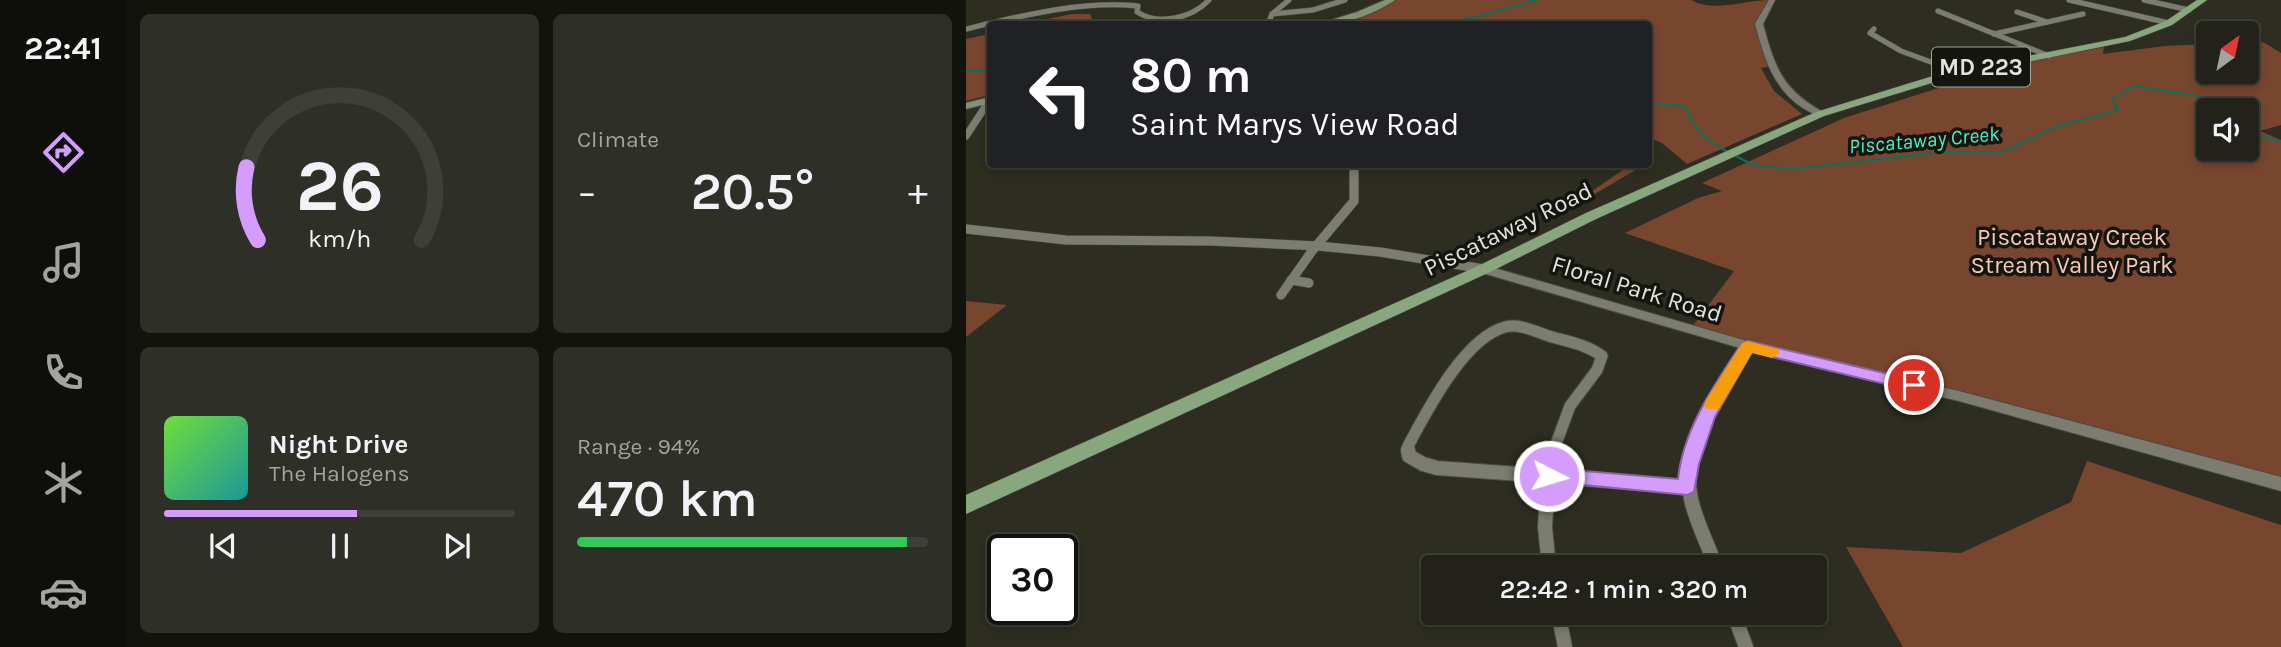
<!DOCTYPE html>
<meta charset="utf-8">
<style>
body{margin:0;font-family:Karla,sans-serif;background:#2e2f27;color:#f1f3f6;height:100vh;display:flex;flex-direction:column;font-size:26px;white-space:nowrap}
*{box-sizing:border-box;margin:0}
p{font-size:23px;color:#a2a4a2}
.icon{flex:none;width:38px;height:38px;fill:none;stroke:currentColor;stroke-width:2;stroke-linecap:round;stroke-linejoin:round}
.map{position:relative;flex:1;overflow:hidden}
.drawer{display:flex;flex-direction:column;gap:14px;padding:14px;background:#13130e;width:840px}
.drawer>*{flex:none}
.top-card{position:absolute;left:21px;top:21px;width:665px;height:147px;border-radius:7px;box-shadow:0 4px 10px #0003,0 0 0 2px #3f3f39;background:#202124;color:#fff;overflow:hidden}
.needle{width:46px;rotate:33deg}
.controls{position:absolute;left:1230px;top:21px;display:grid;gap:14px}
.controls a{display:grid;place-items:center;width:63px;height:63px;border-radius:7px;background:#22221a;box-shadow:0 4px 10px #0003,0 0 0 2px #3f3f39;font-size:35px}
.speed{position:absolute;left:21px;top:534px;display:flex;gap:14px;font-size:35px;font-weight:700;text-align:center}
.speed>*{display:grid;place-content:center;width:91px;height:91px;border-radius:50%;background:#22221a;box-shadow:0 4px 10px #0003,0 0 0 2px #3f3f39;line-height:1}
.speed .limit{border:4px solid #111;border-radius:10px;background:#fff;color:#111}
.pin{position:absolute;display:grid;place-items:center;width:60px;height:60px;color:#fff;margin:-30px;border:4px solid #fff;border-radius:50%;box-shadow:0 2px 7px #0007}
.me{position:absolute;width:77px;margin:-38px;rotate:95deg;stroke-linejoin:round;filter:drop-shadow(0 0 5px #0008)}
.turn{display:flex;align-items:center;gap:24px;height:147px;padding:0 28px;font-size:32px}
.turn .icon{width:91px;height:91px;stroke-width:2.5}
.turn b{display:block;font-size:49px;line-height:60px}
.big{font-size:52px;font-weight:600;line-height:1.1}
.drawer .tile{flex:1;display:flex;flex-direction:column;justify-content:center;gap:10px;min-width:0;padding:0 24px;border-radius:10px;background:#2e2f27}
.drawer .dial{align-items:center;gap:0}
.dial svg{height:182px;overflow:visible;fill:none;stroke:#3f3f39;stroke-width:7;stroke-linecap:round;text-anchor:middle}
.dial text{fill:#f1f3f6;stroke:none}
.song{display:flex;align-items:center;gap:21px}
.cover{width:84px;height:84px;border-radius:10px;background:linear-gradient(135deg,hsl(100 70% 55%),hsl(180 70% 35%))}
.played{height:7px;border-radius:4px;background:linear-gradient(90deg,#d39cfd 55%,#3f3f39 55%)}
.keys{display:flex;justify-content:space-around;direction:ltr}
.heat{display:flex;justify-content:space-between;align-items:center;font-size:38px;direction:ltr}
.charge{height:10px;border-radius:5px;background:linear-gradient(90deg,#34c759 94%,#3f3f39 0)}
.drawer .tiles{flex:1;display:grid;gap:14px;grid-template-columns:repeat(2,1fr)}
.trip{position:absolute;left:455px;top:555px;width:406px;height:70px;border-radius:7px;background:#22221a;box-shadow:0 4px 10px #0003,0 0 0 2px #3f3f39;font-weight:600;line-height:70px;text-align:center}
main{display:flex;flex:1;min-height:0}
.menu{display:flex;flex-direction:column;width:126px;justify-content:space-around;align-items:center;background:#0e0e0a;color:#a2a4a2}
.menu .icon{width:49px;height:49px}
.menu .on{color:#d39cfd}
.menu b{font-size:32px;color:#f1f3f6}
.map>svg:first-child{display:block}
.green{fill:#78452e;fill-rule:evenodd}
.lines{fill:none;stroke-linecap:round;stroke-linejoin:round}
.stream{stroke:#0d705a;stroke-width:2}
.minor-far4-casing{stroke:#4a4b41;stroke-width:6}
.minor-far3-casing{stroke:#4a4b41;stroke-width:8}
.minor-far2-casing{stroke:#4a4b41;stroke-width:10}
.minor-far1-casing{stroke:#4a4b41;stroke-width:13}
.minor-casing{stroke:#4a4b41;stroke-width:16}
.tertiary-casing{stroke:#4a4b41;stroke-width:2}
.secondary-casing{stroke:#4a4b41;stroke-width:2}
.primary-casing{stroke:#4a4b41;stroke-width:1}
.minor-far4{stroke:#7c7d70;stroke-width:5}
.minor-far3{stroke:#7c7d70;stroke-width:7}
.minor-far2{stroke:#7c7d70;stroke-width:9}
.minor-far1{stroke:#7c7d70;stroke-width:11}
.minor{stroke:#7c7d70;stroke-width:14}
.tertiary{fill:#7c7d70;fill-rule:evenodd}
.secondary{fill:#839277;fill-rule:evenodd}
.primary{fill:#89a77e;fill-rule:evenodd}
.route{fill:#d39cfd;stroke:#8965a4;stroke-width:2}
.slow{fill:#f59e0b}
.labels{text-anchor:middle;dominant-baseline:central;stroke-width:7;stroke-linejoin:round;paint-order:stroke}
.far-water-label{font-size:21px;font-style:italic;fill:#4fedc5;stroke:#151510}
.shield{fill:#151510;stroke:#a4a59f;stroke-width:2}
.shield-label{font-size:23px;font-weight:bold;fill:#e2e3dc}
.street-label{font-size:24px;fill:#e2e3dc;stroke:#151510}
.park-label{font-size:24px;fill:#f6c9b6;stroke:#151510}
</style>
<main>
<nav class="menu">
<b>22:41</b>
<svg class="icon on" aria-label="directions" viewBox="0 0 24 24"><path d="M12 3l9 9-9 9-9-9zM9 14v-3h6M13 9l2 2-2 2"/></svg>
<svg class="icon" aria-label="music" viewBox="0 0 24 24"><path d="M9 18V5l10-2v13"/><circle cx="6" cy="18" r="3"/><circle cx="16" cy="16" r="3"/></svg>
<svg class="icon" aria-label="phone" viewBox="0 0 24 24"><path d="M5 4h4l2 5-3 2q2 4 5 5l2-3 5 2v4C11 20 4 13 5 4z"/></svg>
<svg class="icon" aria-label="climate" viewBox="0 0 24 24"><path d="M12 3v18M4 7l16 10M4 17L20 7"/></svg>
<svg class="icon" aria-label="car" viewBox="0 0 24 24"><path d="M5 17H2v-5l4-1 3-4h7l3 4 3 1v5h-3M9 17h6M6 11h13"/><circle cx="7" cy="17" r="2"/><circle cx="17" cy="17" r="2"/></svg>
</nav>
<section class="drawer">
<div class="tiles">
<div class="tile dial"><svg viewBox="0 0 100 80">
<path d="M14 69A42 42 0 1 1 86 69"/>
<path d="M14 69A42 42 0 0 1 9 37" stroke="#d39cfd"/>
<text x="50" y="56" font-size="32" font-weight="700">26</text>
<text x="50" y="72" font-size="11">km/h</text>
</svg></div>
<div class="tile"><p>Climate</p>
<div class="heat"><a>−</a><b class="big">20.5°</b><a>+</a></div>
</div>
<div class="tile">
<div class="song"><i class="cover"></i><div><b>Night Drive</b><p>The Halogens</p></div></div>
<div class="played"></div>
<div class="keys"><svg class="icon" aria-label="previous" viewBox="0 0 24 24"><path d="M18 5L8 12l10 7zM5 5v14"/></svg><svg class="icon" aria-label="pause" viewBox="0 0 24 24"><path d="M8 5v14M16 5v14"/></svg><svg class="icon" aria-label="next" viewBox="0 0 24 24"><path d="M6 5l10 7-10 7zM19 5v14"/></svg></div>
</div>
<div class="tile"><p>Range · 94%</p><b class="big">470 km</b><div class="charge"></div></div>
</div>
</section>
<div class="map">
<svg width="1315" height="647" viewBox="0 0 1315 647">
<rect width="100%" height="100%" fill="#2d2d22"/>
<g class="green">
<path d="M427 0H725C749 13 777 0 804 0L790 25 802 67 795 68 808 91 836 114 721 164 696 143 683 138 682 24H366Z"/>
<polygon points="106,14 124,14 129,24 56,24"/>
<polygon points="24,34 24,95 0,101 0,39"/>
<path d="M1281 38 1299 43 1315 53V125L1294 131 1315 140V482L726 327 768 271 659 233 732 198 756 191 736 183 878 118 1004 78 996 74 1138 47 1137 54 1199 46 1242 44V72H1281ZM1242 110H1281V149H1242Z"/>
<polygon points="664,165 678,165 581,222"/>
<polygon points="0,301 41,305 0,337"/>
<polygon points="1121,461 1315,525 1315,647 937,647 880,547 995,553 1105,502"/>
</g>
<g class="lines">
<g class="stream">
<polyline points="483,24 571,0"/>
<polyline points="0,71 24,70"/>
<path d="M682 103 719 106C727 128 741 141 762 152"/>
<polyline points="1281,132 1315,142"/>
<polyline points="768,155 787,165 827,169 978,152 1036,152 1092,126 1152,110 1146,99 1168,86 1251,99 1272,110"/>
</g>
<defs>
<g id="minor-far4">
<polyline points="1103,0 1203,23"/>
<polyline points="1178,0 1223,10"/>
<polyline points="972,11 1083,56"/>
<polyline points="1051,12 1081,22"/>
<polyline points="306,14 347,10 379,0"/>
<polyline points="302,24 306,14 323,0"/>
<path d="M0 29C54 16 116 0 172 6L171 12C193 26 226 18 243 0"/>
<polyline points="908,29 904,33 935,51 992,72"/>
<polyline points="1028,34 1117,14"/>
</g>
<g id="minor-far3">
<polyline points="0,136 23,101"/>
<polyline points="387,166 388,174"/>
</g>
<g id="minor-far2">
<polyline points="0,229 100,240 245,241 352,246 414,252 518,269"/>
<polyline points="325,280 343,283"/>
<polyline points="315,295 346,251 388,201 388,172"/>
</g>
<g id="minor-far1">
<path d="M443 452 442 446C461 411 498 338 539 327 555 323 572 333 586 337 604 342 621 345 636 356L631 370 604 406 587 452"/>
<polyline points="726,452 742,412 782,346"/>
</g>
<g id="minor">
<polyline points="442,450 443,456 457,464 471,468 582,476"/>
<path d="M726 450C715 498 734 523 750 567"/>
<polyline points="582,476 721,487"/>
<polyline points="582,476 579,527 583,567"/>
<polyline points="582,476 587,450"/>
<polyline points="592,612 599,647"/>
<polyline points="767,612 780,647"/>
</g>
<g id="tertiary">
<path d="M803 0H809L797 24C809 68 816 89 857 112V116C850 116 844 112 837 108 807 89 798 57 789 24Z"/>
<polygon points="518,265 812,350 993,391 1315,477 1315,491 993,401 805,357 513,272 512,269 513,266"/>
</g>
<g id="secondary">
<path d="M419 0H429C409 14 376 26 352 24L391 12Z"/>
<polygon points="24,97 24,103 0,109 0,103"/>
</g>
<polygon id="primary" points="1231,0 1241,0 1206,25 1164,41 982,78 858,116 630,219 524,272 0,514 0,495 512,266 620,213 850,112 980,72 1159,37 1200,21"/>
</defs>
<use href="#minor-far4" class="minor-far4-casing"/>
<use href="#minor-far3" class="minor-far3-casing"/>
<use href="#minor-far2" class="minor-far2-casing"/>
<use href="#minor-far1" class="minor-far1-casing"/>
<use href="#minor" class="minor-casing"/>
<use href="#tertiary" class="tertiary-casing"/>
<use href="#secondary" class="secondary-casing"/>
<use href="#primary" class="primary-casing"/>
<use href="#minor-far4" class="minor-far4"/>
<use href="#minor-far3" class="minor-far3"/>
<use href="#minor-far2" class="minor-far2"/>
<use href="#minor-far1" class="minor-far1"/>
<use href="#minor" class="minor"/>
<use href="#tertiary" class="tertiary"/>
<use href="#secondary" class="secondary"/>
<use href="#primary" class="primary"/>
</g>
<path class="route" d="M782 341 948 380 957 385 948 391 786 352 749 417 733 464 728 492 721 495 576 481 573 476 576 470 583 468 712 479C717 429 749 384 776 343Z"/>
<polygon class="slow" points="782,341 812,349 814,353 806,358 786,353 753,409 740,409 738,405 740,400 776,343"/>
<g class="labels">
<g class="far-water-label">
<text transform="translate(958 140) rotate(-5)">Piscataway Creek</text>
</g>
<rect class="shield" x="966" y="47.5" width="98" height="39" rx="5"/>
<g class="shield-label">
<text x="1015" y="67">MD 223</text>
</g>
<g class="street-label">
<text transform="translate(542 229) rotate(-26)">Piscataway Road</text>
<text transform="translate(671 289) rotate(17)">Floral Park Road</text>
</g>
<g class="park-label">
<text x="1106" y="237">Piscataway Creek<tspan x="1106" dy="28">Stream Valley Park</tspan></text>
</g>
</g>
</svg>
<div class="controls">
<a><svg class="needle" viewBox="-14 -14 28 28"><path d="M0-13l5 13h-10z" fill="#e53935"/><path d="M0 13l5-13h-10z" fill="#a2a4a2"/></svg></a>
<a><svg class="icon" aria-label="sound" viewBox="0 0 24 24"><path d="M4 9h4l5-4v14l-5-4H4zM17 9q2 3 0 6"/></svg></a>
</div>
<div class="speed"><div class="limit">30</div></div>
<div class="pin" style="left:948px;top:385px;background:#d93025"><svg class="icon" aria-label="arrive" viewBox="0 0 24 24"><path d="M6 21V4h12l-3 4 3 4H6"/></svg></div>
<svg class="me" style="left:583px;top:476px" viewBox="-20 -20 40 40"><circle r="17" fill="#d39cfd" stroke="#fff" stroke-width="3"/><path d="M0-11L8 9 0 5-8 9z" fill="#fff"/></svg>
<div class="trip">22:42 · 1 min · 320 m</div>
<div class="top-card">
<div class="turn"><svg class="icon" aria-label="left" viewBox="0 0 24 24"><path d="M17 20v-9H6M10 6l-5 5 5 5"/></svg><div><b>80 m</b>Saint Marys View Road</div></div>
</div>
</div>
</main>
